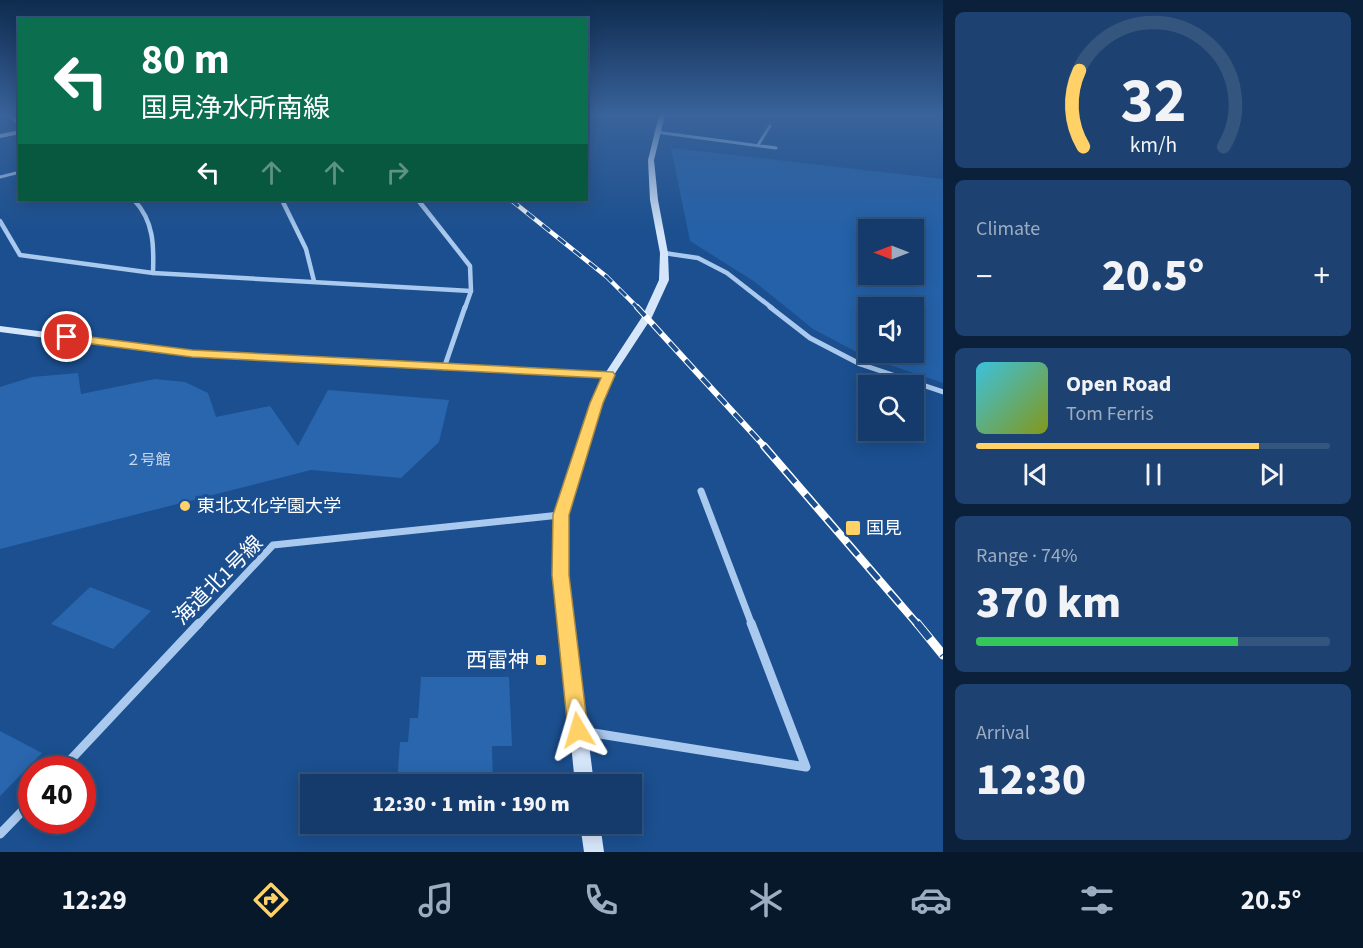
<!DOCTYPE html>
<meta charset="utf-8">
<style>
body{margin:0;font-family:"Source Sans 3","Noto Sans JP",sans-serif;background:#1d4271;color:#f1f3f6;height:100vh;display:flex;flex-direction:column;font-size:22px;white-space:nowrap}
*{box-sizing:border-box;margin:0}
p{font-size:20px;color:#9dadc1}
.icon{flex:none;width:33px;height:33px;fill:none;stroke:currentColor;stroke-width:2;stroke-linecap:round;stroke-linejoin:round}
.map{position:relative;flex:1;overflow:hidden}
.details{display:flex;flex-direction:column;gap:12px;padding:12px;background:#0b203b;width:420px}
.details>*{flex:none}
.guide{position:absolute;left:18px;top:18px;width:570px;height:183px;border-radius:0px;box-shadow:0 3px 15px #0003,0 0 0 2px #33557e;background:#0b6e4f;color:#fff;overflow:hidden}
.needle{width:39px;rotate:270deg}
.buttons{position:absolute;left:858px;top:219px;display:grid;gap:12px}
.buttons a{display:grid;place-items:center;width:66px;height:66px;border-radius:0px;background:#143b6b;box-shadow:0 3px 15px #0003,0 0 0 2px #33557e;font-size:30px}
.speed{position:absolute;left:18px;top:756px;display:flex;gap:12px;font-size:30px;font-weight:700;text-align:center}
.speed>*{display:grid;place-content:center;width:78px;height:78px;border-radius:50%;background:#143b6b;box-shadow:0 3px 15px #0003,0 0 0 2px #33557e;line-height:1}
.speed .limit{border:9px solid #d22;background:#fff;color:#111}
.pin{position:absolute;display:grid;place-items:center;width:51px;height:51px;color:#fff;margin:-26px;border:3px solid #fff;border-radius:50%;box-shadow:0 2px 6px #0007}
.me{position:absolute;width:66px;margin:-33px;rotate:353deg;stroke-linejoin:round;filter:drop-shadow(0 0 4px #0008)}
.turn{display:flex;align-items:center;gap:21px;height:126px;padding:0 24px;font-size:27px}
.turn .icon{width:78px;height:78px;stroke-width:2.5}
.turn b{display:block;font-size:42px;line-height:51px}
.lanes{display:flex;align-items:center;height:57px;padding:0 24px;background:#0003;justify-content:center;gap:30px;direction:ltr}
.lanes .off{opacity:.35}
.big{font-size:45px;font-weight:800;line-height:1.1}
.details .tile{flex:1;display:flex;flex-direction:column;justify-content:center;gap:9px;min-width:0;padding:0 21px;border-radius:9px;background:#1d4271}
.details .dial{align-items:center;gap:0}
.dial svg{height:156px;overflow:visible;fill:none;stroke:#33557e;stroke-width:7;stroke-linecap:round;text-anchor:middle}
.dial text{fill:#f1f3f6;stroke:none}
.song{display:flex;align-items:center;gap:18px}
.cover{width:72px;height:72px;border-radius:9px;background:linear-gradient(135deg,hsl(190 70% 55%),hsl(70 70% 35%))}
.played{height:6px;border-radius:3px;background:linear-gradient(90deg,#ffd166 80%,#33557e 80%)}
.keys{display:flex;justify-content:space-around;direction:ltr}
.heat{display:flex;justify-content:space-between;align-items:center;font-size:33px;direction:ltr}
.charge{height:9px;border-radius:4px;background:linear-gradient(90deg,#34c759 74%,#33557e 0)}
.trip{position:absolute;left:300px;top:774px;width:342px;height:60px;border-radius:0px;background:#143b6b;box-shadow:0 3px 15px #0003,0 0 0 2px #33557e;font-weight:800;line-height:60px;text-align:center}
.dock{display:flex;height:96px;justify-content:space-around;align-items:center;background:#08182b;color:#9dadc1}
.dock .icon{width:42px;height:42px}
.dock .active{color:#ffd166}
.dock b{font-size:27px;color:#f1f3f6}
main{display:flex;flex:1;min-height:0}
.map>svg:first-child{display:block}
.green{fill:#2461a8;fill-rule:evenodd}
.building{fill:#2a66ad}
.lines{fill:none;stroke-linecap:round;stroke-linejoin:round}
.street-far4{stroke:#a9c9ee;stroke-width:3}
.street-far3{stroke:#a9c9ee;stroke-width:4.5}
.street-far2{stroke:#a9c9ee;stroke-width:5}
.street-far1{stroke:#a9c9ee;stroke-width:7}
.street{stroke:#a9c9ee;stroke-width:9}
.secondary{fill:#d6e6fa;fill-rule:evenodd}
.rail-far3-casing{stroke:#fff;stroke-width:4.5}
.rail-far2-casing{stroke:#fff;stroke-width:6}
.rail-far1-casing{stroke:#fff;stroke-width:8}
.rail-casing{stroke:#fff;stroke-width:9}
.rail-far3{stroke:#1b4f8f;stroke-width:3;stroke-dasharray:10;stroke-linecap:butt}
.rail-far2{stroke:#1b4f8f;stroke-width:4;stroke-dasharray:12;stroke-linecap:butt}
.rail-far1{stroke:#1b4f8f;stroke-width:5;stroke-dasharray:16;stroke-linecap:butt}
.rail{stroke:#1b4f8f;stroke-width:7;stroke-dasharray:20;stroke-linecap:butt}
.route{fill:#ffd166;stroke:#a68842;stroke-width:1.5}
.poi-dot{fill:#ffd166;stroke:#1b4f8f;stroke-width:2}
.labels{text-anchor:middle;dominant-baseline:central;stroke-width:6;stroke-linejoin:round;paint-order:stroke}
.number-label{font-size:15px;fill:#cad9ea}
.poi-label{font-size:18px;fill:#fff;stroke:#1b4f8f;text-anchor:start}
.near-street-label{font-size:21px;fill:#fff;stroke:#1b4f8f}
.near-poi-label{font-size:21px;fill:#fff;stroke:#1b4f8f;text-anchor:end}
</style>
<main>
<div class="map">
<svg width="943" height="852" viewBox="0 0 943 852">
<rect width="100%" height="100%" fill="#1b4f8f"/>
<path class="green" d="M671 148 943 179V383L866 357 813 329 755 282 690 241ZM868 230H914V274H868ZM868 308H914V352H868Z"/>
<g class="building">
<polygon points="78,373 81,394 155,379 185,382 208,393 216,417 270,406 298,446 328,390 449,400 439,442 401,478 311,470 0,549 0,387 32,377"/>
<polygon points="90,587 151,611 113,649 51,624"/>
<polygon points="421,677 509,677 512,746 492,746 493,784 397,784 400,742 408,742 410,718 418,718"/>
<polygon points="0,731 42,753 0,796"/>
</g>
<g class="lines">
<g class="street-far4">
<polyline points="9,115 20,124"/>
<polyline points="656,132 776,148"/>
<polyline points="758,145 770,126"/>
<polyline points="0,177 20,172"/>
</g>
<g class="street-far3">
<path d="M134 200C154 221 154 246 153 273"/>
<polyline points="282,200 306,249 314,281"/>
<polyline points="418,200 470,266 471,291 465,308"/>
<polyline points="0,221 20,255 153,273 471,291"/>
<polyline points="664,253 698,258 727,273 772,308"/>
</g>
<g class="street-far2">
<polyline points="770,307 810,338 860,364 943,392"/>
<polyline points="444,368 465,307"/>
</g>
<g class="street-far1">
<polyline points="701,491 752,625"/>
<polyline points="198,625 273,545 560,515"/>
</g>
<g class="street">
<polyline points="581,731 806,767 751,623"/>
<polyline points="61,770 199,623"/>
<polyline points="0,834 32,801"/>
</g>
<g class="secondary">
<polygon points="659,115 665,115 654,160 658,200 668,253 669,280 652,317 614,375 602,403 568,515 568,575 594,784 575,784 554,575 554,515 590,403 602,378 192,357 0,332 0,326 192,351 606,372 642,317 659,280 660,253 650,200 648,160"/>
<polygon points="20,130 20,134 0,138 0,134"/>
<polygon points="580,824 600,824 604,852 584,852"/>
</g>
<defs>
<polyline id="rail-far3" points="511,200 607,277 638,308"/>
<polyline id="rail-far2" points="637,307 765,447"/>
<polyline id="rail-far1" points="764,446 918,625"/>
<polyline id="rail" points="917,623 943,655"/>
</defs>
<use href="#rail-far3" class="rail-far3-casing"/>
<use href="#rail-far2" class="rail-far2-casing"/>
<use href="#rail-far1" class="rail-far1-casing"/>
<use href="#rail" class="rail-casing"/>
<use href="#rail-far3" class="rail-far3"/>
<use href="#rail-far2" class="rail-far2"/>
<use href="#rail-far1" class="rail-far1"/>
<use href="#rail" class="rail"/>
</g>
<linearGradient id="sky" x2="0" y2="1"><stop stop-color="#0f2b4f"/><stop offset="0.49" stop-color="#39639b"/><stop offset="1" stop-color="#39639b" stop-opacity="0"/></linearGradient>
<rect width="943" height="234" fill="url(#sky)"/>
<polygon class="route" points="67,334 192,350 613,372 615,375 603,403 569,515 569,575 588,730 585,736 578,739 571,736 568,730 552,575 553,515 590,403 601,378 192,357 62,340 61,337"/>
<g class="poi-dot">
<circle cx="185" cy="506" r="6"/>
<rect x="845" y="520" width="16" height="16" rx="3"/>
<rect x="535" y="654" width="12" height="12" rx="3"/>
</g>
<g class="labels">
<g class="number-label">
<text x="148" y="460">２号館</text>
</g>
<g class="poi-label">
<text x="197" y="506">東北文化学園大学</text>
<text x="866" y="528">国見</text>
</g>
<g class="near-street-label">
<text transform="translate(218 580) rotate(-45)">海道北1号線</text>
</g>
<g class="near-poi-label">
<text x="529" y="660">西雷神</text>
</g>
</g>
</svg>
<div class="buttons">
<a><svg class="needle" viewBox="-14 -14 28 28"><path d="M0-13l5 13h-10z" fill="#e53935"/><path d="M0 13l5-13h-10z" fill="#9dadc1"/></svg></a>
<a><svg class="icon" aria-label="sound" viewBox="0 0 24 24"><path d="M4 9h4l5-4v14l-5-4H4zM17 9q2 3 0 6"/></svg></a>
<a><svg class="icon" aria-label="search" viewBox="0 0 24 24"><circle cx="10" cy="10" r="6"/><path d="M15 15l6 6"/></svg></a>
</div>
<div class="speed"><div class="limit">40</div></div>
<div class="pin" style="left:67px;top:337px;background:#d93025"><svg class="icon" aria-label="arrive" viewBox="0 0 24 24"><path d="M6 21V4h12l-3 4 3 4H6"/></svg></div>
<svg class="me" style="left:578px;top:730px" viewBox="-20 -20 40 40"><path d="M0-17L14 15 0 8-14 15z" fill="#ffd166" stroke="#fff" stroke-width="4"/></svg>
<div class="trip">12:30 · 1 min · 190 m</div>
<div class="guide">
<div class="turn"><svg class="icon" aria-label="left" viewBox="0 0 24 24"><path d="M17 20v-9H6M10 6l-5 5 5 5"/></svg><div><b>80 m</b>国見浄水所南線</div></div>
<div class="lanes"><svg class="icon" aria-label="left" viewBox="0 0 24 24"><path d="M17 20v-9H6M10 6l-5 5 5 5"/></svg><svg class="icon off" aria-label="ahead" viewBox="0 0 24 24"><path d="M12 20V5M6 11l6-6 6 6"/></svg><svg class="icon off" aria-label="ahead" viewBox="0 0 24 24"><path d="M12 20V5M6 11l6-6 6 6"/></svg><svg class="icon off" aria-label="right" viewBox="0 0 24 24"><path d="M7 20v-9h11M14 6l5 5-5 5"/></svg></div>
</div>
</div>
<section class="details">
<div class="tile dial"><svg viewBox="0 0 100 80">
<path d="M14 69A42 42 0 1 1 86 69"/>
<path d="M14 69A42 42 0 0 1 12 30" stroke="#ffd166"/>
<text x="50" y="56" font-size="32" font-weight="700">32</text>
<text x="50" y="72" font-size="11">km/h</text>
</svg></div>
<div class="tile"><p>Climate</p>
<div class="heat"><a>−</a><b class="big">20.5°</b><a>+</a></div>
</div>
<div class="tile">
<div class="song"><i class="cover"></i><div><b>Open Road</b><p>Tom Ferris</p></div></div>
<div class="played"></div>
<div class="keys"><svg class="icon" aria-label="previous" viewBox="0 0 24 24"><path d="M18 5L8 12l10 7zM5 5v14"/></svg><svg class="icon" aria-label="pause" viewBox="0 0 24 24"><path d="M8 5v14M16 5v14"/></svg><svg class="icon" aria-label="next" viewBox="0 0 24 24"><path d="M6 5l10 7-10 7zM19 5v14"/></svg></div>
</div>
<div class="tile"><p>Range · 74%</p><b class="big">370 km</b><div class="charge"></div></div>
<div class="tile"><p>Arrival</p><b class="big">12:30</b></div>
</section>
</main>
<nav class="dock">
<b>12:29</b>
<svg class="icon active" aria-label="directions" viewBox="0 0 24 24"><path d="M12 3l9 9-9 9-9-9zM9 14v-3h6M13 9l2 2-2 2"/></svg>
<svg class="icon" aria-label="music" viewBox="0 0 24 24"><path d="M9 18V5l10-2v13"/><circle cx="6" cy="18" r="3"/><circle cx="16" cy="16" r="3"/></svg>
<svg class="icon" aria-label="phone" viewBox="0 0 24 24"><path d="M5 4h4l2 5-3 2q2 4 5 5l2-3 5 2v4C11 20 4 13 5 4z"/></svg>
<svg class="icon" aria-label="climate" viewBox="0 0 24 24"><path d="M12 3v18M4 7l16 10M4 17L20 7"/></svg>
<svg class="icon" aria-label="car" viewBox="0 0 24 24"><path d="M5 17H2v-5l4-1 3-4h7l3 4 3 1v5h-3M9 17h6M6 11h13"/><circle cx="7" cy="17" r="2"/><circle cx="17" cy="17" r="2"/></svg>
<svg class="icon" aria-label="filters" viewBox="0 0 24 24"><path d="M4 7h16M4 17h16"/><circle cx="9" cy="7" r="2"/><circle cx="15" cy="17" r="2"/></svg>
<b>20.5°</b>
</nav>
